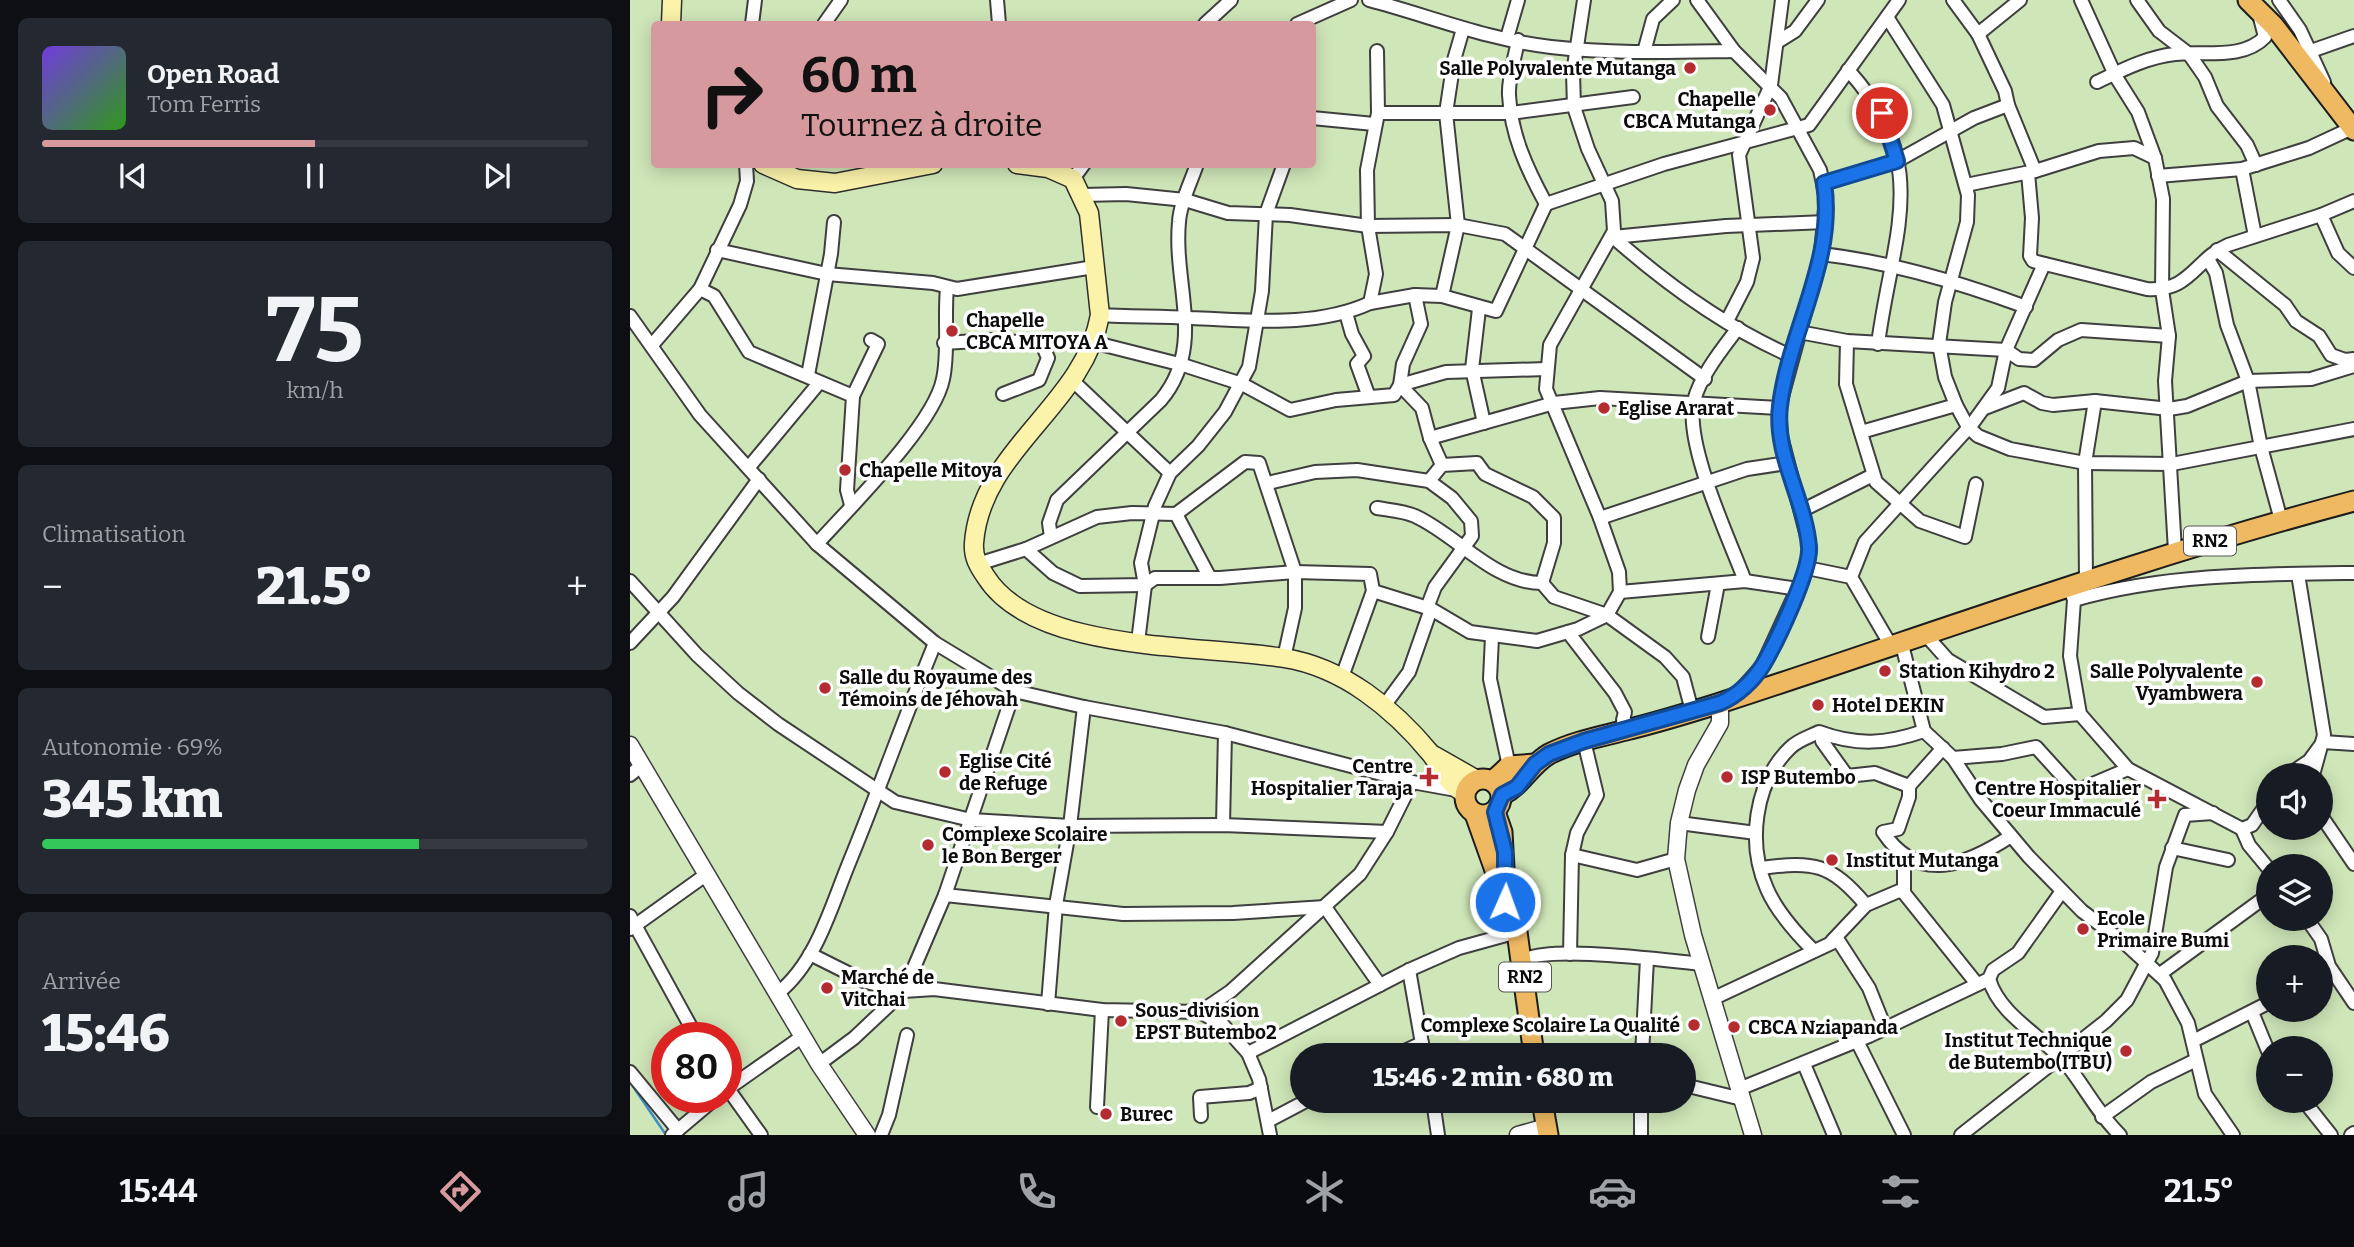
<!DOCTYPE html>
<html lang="fr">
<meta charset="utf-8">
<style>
body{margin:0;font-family:Bitter,serif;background:#242831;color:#f1f3f6;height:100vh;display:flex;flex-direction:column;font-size:26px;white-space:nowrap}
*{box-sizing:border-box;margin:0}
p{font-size:23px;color:#9ea1a6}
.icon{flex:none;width:38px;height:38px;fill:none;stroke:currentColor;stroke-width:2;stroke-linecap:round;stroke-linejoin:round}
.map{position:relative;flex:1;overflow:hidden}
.side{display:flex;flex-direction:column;gap:18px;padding:18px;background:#0d0f14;width:630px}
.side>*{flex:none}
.banner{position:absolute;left:21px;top:21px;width:665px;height:147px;border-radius:7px;box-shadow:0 4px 18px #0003;background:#d6999d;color:#111;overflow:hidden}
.buttons{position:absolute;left:1626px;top:763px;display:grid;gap:14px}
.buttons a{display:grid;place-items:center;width:77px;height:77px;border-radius:50%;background:#171b24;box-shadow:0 4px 18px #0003;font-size:35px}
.speed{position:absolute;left:21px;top:1022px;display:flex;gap:14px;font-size:35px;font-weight:700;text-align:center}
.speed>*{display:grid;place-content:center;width:91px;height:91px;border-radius:50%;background:#171b24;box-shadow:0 4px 18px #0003;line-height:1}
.speed .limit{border:10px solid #d22;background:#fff;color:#111}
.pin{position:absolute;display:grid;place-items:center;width:60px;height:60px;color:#fff;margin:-30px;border:4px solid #fff;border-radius:50%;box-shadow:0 2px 7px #0007}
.me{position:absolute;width:77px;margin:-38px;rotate:2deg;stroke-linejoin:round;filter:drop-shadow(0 0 5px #0008)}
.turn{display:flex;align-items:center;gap:24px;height:147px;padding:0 35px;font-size:32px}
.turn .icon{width:91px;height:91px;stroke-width:2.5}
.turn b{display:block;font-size:49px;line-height:60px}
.big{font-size:52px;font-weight:800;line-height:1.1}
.side .widget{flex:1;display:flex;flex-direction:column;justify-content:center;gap:10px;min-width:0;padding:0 24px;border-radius:10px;background:#242831}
.side .dial{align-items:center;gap:0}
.dial b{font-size:91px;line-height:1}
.song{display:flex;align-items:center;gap:21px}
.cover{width:84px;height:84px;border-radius:10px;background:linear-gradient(135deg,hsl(260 70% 55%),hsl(110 70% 35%))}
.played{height:7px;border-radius:4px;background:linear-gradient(90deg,#d6999d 50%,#363941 50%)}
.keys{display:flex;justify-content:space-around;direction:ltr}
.heat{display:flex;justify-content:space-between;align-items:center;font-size:38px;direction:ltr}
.charge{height:10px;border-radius:5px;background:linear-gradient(90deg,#34c759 69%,#363941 0)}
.trip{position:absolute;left:660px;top:1043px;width:406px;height:70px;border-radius:35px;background:#171b24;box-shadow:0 4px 18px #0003;font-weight:800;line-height:70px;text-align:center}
.tab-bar{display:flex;height:112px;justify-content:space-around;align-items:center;background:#090b0e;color:#9ea1a6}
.tab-bar .icon{width:49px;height:49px}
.tab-bar .current{color:#d6999d}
.tab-bar b{font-size:32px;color:#f1f3f6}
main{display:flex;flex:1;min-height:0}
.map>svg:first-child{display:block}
.green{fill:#cfe6b8;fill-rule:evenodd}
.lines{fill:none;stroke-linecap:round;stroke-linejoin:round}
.stream{stroke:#3e8dc6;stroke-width:2.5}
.minor-casing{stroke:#3f3f3f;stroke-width:16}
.tertiary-casing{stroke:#3f3f3f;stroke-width:19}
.secondary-casing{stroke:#2e2e2e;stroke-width:21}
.trunk-casing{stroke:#1d1d1d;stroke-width:23}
.minor{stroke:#fff;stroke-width:12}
.tertiary{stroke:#fff;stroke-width:16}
.secondary{stroke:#fbf3aa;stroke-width:18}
.trunk{stroke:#efb962;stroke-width:19}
.route-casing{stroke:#114b97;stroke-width:18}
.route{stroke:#1a73e8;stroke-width:12}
.poi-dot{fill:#b42c30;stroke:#fff;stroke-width:2.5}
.labels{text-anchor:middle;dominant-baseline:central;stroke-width:7;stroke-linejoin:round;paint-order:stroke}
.shield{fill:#fff;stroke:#555;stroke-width:2}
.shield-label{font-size:18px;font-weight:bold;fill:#0c0c0c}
.poi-label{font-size:19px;font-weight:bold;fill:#0c0c0c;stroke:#fff;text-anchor:start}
</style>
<main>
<section class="side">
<div class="widget">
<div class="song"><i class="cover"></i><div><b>Open Road</b><p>Tom Ferris</p></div></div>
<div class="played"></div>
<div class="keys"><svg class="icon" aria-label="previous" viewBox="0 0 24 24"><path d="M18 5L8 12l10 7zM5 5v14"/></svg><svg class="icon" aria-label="pause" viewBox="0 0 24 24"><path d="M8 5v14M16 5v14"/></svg><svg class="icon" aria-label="next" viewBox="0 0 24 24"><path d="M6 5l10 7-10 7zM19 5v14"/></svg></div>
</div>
<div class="widget dial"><b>75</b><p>km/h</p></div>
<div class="widget"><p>Climatisation</p>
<div class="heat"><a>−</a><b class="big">21.5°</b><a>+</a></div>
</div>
<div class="widget"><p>Autonomie · 69%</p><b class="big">345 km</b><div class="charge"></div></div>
<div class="widget"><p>Arrivée</p><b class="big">15:46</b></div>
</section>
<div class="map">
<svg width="1724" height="1135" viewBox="0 0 1724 1135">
<rect width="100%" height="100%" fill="#fefbec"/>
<path class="green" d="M0 0H1724V1135H0ZM24 24H682V164H24ZM1638 775H1690V828H1638ZM1638 866H1690V919H1638ZM1638 957H1690V1010H1638ZM37 1038H96V1097H37ZM1638 1048H1690V1101H1638ZM672 1055H1054V1101H672Z"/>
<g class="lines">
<polyline class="stream" points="0,1082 36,1135"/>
<defs>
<g id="minor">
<polyline points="367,0 369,24"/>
<path d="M739 0C800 16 858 40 921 47 982 54 1043 52 1104 51"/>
<polyline points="1067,0 1104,51 1151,98 1190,170 1196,198 1191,254 1149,408 1151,436 1180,548 1177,568 1132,666 1105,696"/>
<polyline points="1323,0 1348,34 1375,91 1378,105 1405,171"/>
<polyline points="1451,0 1486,77 1508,112 1525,158 1533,199 1532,290 1539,336 1535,381 1545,551"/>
<polyline points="1507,0 1529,31 1559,54 1575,77 1587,106 1617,145 1626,165"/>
<polyline points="1649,0 1670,30 1694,82"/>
<polyline points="1257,17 1313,105 1338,195 1337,222 1315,302 1309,344 1315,377 1326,405 1338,427 1348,436 1380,449 1455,463 1542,464 1724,429"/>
<polyline points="122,24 125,0"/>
<polyline points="194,24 211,0"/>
<polyline points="575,24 601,0"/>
<polyline points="667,24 721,0"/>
<polyline points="1348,34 1390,0"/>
<polyline points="877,38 888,0"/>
<polyline points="1149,41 1165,31 1188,0"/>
<polyline points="1681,51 1724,36"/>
<polyline points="1014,52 1023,19 1043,0"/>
<path d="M1218 70C1304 164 1262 235 1248 344"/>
<path d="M1467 82C1492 70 1517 57 1545 54 1574 51 1613 60 1635 37L1629 14"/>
<polyline points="748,113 881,113 1003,97"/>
<polyline points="682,118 744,124"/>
<polyline points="1612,169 1625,236"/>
<path d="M1398 173 1402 218 1400 256 1403 261 1517 289C1561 292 1565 259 1598 245L1691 215 1724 201"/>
<polyline points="1528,176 1612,169 1679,148 1722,128"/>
<polyline points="443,179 454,164"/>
<polyline points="1194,183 1267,161 1344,118 1378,105"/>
<polyline points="1336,185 1405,171 1469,151 1504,148 1525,158"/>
<polyline points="452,195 496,194 555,200 598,213 660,215 738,226 828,225 875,234 1075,379"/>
<polyline points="916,204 1034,164 1179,125 1269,0"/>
<polyline points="1691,215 1708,253 1724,268"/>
<path d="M983 237C1035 283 1097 328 1161 356"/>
<polyline points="983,237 1096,226 1196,222"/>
<polyline points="87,250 197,274 303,283 327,289 464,267"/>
<polyline points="1587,250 1655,305 1666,321 1689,336 1701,355 1715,360 1724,359"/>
<path d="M1191 254C1262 262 1329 282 1396 307"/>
<polyline points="1578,259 1586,273 1597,325 1618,381 1631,447 1651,520"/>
<polyline points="70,289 84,296 119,352 223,396"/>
<polyline points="812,296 828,225 816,113 824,60 833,29"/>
<path d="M740 303 785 295 812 296 866 311 916 204C897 169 881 135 879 95 878 78 885 58 888 40"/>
<polyline points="849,309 842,369 854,423"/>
<polyline points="716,313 722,334 734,356 727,364 739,397"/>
<path d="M470 315C500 317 530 316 561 318 620 320 685 328 740 303L746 274 738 226 737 170 748 113 747 51"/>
<polyline points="0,316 70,415 187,544 305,643 384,691 454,707 595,733 782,782 826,790"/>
<polyline points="1097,321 1117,282 1123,258 1109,155 1141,85 1152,0"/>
<path d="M1108 328C1093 348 1070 376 1064 401 1054 444 1099 538 1115 581"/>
<polyline points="1169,332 1217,341 1376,350 1389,359 1404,360 1428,340 1451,330 1539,336"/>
<polyline points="1217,341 1216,384 1246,482 1290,521 1335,537 1346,484"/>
<polyline points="462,342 553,365 612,384 660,410 706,400 764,395 770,385 773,364 791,324 785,295"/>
<polyline points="314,343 363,340 412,344 418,358 409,380 373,394"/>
<polyline points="22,345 70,289 110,205 117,181 116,164"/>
<polyline points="178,375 201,254 204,222"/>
<polyline points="443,381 540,473"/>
<polyline points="770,385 816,372 916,369"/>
<polyline points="770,385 792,408 800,438 812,465"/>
<polyline points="1355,408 1394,393 1412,403 1423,405 1465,401 1539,409 1557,406 1618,381 1681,379 1724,366"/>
<polyline points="1231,432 1326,405"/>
<polyline points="800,438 924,403 970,398 1149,408"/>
<polyline points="119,467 189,383"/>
<polyline points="799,481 812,465 847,463 855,474 903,497 924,518 924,543 912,583"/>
<polyline points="638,483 685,472 727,470 799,481 822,498 841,521 842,536 805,587 797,608"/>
<polyline points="221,505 217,490 223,396 248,344 241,340"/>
<path d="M747 508C759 510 774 511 785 516 827 535 863 583 912 583"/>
<polyline points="1171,511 1243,475"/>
<polyline points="546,514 580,578"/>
<polyline points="970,518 1117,469 1157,463"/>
<path d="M421 537 419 523 427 500 531 400C576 346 543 284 549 222 550 203 561 182 567 164"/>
<path d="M187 544C220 507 304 425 313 379 319 353 314 317 317 288"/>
<polyline points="396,549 423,573 450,586 515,585 525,578 590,578 665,572 740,574 743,591 712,677"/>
<polyline points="348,564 396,549 467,517 502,513 546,514 615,462 629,463 665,572 665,608 654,658"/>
<polyline points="1177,568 1221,577 1260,644"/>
<polyline points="1668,574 1694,735 1683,775"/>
<polyline points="1221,577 1235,542 1342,424 1368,388 1376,350 1414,264"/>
<polyline points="0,581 67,655 108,693 148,724 265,802 341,820 440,826 593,825 757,832"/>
<polyline points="912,583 924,597 977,615 1035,657 1053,677 1062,711"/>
<polyline points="1456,583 1455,463 1465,401"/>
<polyline points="1440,589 1444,600 1440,656 1450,714 1498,769 1612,829 1622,825 1638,802"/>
<polyline points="743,591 801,609 840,632 907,641 948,629 977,615 990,592 989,572 970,518 916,389 920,345 984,231 982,201 958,149 944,107 943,73 954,0"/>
<polyline points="990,592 1115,581 1168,589"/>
<path d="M1444 600C1534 574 1631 574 1724 573"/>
<polyline points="938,632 985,693 995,712 993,720 1002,729"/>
<polyline points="1294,633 1318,660 1414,717 1450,714"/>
<polyline points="862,637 860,679 879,766"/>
<polyline points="1078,637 1088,584"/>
<polyline points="1271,641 1294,731 1323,758 1351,800 1399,857 1452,911 1497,945 1535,980 1558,1023 1575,1094 1603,1135"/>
<polyline points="508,642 515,585 511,563 525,506 540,473 568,446 595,412 619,367 632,291 636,214 654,164"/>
<polyline points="0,643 43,597 129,479"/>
<polyline points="754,706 779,672 801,609"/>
<polyline points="1194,734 1192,741 1217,776 1245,773 1279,786"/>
<polyline points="1323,758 1372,754 1406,747 1446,791 1498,769"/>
<polyline points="0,775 12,765"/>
<polyline points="1658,775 1679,761 1693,742 1724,744"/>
<path d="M1279 786V797L1268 829 1253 832C1288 885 1337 865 1381 836"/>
<polyline points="1279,786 1313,748"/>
<polyline points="1690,814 1724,864"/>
<polyline points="1049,823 1126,833"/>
<polyline points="593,825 595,733"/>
<polyline points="1612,829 1619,845 1638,868"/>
<polyline points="1542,848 1598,860"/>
<polyline points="942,855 1007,870 1046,859"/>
<polyline points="1274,857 1274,893 1347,984"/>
<path d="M1131 868C1184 861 1200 863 1236 905"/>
<polyline points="315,895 493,914 603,913 695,907 750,985"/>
<polyline points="0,916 67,1038"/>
<polyline points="1677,919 1691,939 1699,966 1724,1003"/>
<polyline points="0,929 77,874"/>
<polyline points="1202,941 1236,905 1269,891 1274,893"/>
<path d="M1183 950C1165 932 1147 912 1137 889 1117 844 1124 783 1160 748 1168 740 1179 737 1189 732 1227 746 1256 744 1294 731"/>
<polyline points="180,954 236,982 274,991 315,895 384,691"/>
<polyline points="940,954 942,855 947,833 967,795 954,741"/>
<path d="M893 961C915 944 1039 961 1073 964"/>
<polyline points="779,970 794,1055"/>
<polyline points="1530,974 1638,895"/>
<path d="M1359 979C1370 1017 1415 1037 1438 1066 1456 1089 1469 1115 1490 1135"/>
<path d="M148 993C186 963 201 907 219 863 249 790 275 716 305 643"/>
<polyline points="1082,999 1208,940 1239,988 1255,1028"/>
<polyline points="418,1004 426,905 440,826 454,707"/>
<polyline points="570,1012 601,991 730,874 757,832 782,782"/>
<polyline points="1622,1012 1638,1051"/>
<polyline points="1227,1041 1274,1135"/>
<polyline points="1563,1041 1638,1003"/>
<polyline points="618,1053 779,970 829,948 887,932"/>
<polyline points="766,1055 792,1043"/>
<polyline points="1012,1055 1017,959"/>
<polyline points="189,1064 224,1038 274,991 304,989 472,1010 570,1012 593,1025 618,1053 629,1079 640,1135"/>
<polyline points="1174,1064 1204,1135"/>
<polyline points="0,1072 48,1130"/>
<polyline points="1054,1085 1112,1099"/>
<polyline points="96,1086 131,1135"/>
<polyline points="1109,1089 1239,1036 1359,979 1363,970 1388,953 1432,891"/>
<polyline points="96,1090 173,1036"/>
<polyline points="803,1101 808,1135"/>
<polyline points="1011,1101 1011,1135"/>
<polyline points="1674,1101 1701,1135"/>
<polyline points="467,1107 472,1010"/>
<polyline points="571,1116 570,1097 619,1093 631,1088"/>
<polyline points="1472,1117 1521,1082 1566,1060"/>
<polyline points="638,1121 676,1101"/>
<polyline points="42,1135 87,1097"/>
<polyline points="251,1135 259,1115 277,1035"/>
<polyline points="1331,1135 1476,1021 1497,1000 1522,953 1536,867 1555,815 1583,813"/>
<polyline points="1721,1135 1724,1133"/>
</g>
<g id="tertiary">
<polyline points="1090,703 1090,723 1066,765 1057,790 1049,823 1046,859 1063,935 1123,1135"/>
<polyline points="0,745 189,1064 237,1135"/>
<polyline points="888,1135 916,1127"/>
</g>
<g id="secondary">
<polyline points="41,24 42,0"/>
<polyline points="133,164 167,179 205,183 303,164"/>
<path d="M387 164 418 168 443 179 459 213 470 315C454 406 351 449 344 543 343 557 348 565 356 577 405 654 572 644 654 658 713 667 764 709 801 754 811 767 819 787 835 793"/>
<polyline points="805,756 847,780"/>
</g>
<g id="trunk">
<polyline points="1618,0 1644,26 1724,130"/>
<circle cx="853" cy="797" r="18"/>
<polyline points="863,781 879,766 905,764"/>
<path d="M872 795C892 785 900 765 919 754 944 741 974 736 1000 729 1029 722 1058 713 1087 704 1299 635 1509 558 1724 501"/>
<polyline points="865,812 872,832 875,886"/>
<polyline points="845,814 887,932 904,1055"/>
<polyline points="912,1101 918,1135"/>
</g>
</defs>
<use href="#minor" class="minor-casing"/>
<use href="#tertiary" class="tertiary-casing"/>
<use href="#secondary" class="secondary-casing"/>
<use href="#trunk" class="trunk-casing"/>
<use href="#minor" class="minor"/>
<use href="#tertiary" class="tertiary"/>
<use href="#secondary" class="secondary"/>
<use href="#trunk" class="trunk"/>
</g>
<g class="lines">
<defs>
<path id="route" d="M875 902V852L865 812 872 795 887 787 905 764 919 754 954 741 1090 703C1107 696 1123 681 1133 665 1146 643 1181 570 1179 547 1175 499 1144 455 1150 406 1159 331 1206 260 1194 183L1267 161 1252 113"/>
</defs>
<use href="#route" class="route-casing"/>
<use href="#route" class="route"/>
</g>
<g class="poi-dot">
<circle cx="1060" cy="68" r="7"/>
<circle cx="1140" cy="110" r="7"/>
<circle cx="322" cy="331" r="7"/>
<circle cx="974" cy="408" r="7"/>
<circle cx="215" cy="470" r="7"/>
<circle cx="1255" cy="671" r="7"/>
<circle cx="1627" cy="682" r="7"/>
<circle cx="195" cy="688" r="7"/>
<circle cx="1188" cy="705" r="7"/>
<circle cx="315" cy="772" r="7"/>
<path d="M795.5 766.5h7v7h7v7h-7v7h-7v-7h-7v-7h7z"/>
<circle cx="1097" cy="777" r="7"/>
<path d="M1523.5 788.5h7v7h7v7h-7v7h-7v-7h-7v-7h7z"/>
<circle cx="298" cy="845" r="7"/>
<circle cx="1202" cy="860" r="7"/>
<circle cx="1453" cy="929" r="7"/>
<circle cx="197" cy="988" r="7"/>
<circle cx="491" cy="1021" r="7"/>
<circle cx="1064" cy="1025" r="7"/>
<circle cx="1104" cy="1027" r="7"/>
<circle cx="1496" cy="1051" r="7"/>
<circle cx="476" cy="1114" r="7"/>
</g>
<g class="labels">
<g class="shield">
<rect x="1554" y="526.5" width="52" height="29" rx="5"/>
<rect x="869" y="962.5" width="52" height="29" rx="5"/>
</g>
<g class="shield-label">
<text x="1580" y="541">RN2</text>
<text x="895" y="977">RN2</text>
</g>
<g class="poi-label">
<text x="1046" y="68" text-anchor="end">Salle Polyvalente Mutanga</text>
<text x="1126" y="99" text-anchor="end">Chapelle<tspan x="1126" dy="22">CBCA Mutanga</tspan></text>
<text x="336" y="320">Chapelle<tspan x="336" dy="22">CBCA MITOYA A</tspan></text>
<text x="988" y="408">Eglise Ararat</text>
<text x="229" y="470">Chapelle Mitoya</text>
<text x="1269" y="671">Station Kihydro 2</text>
<text x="1613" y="671" text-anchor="end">Salle Polyvalente<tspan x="1613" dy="22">Vyambwera</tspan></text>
<text x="209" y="677">Salle du Royaume des<tspan x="209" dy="22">Témoins de Jéhovah</tspan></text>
<text x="1202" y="705">Hotel DEKIN</text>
<text x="329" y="761">Eglise Cité<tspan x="329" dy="22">de Refuge</tspan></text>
<text x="783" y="766" text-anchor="end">Centre<tspan x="783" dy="22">Hospitalier Taraja</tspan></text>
<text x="1111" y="777">ISP Butembo</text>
<text x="1511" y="788" text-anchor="end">Centre Hospitalier<tspan x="1511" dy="22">Coeur Immaculé</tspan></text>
<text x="312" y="834">Complexe Scolaire<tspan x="312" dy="22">le Bon Berger</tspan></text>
<text x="1216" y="860">Institut Mutanga</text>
<text x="1467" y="918">Ecole<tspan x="1467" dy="22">Primaire Bumi</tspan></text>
<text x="211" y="977">Marché de<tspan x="211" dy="22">Vitchai</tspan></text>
<text x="505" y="1010">Sous-division<tspan x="505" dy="22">EPST Butembo2</tspan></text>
<text x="1050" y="1025" text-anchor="end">Complexe Scolaire La Qualité</text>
<text x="1118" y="1027">CBCA Nziapanda</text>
<text x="1482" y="1040" text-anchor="end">Institut Technique<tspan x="1482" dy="22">de Butembo(ITBU)</tspan></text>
<text x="490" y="1114">Burec</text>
</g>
</g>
</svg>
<div class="buttons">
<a><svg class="icon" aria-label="sound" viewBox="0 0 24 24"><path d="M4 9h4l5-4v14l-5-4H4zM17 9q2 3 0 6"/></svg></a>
<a><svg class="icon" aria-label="layers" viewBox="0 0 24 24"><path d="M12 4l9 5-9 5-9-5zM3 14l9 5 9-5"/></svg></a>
<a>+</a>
<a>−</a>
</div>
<div class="speed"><div class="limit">80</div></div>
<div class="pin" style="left:1252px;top:113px;background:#d93025"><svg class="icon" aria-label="arrive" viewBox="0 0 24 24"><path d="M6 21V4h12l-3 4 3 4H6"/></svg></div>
<svg class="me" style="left:875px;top:902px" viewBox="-20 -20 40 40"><circle r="17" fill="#1a73e8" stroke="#fff" stroke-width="3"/><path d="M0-11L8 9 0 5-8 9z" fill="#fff"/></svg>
<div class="trip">15:46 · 2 min · 680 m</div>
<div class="banner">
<div class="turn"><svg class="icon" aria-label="right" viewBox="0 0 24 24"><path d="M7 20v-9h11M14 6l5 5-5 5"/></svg><div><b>60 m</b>Tournez à droite</div></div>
</div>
</div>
</main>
<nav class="tab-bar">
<b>15:44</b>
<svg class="icon current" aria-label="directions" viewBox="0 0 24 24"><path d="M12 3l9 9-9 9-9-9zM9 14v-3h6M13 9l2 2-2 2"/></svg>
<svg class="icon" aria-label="music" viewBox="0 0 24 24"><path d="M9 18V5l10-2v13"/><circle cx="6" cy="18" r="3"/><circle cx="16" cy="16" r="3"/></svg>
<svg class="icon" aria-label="phone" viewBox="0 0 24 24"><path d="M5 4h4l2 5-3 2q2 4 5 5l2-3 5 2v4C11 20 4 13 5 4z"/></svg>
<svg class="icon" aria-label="climate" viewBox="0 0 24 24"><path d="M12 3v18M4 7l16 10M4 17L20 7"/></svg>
<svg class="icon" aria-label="car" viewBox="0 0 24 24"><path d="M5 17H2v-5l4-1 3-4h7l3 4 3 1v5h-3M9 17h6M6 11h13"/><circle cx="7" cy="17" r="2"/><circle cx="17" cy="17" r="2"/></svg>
<svg class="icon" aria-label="filters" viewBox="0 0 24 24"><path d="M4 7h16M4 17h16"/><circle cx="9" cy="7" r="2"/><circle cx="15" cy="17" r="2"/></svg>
<b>21.5°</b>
</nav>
